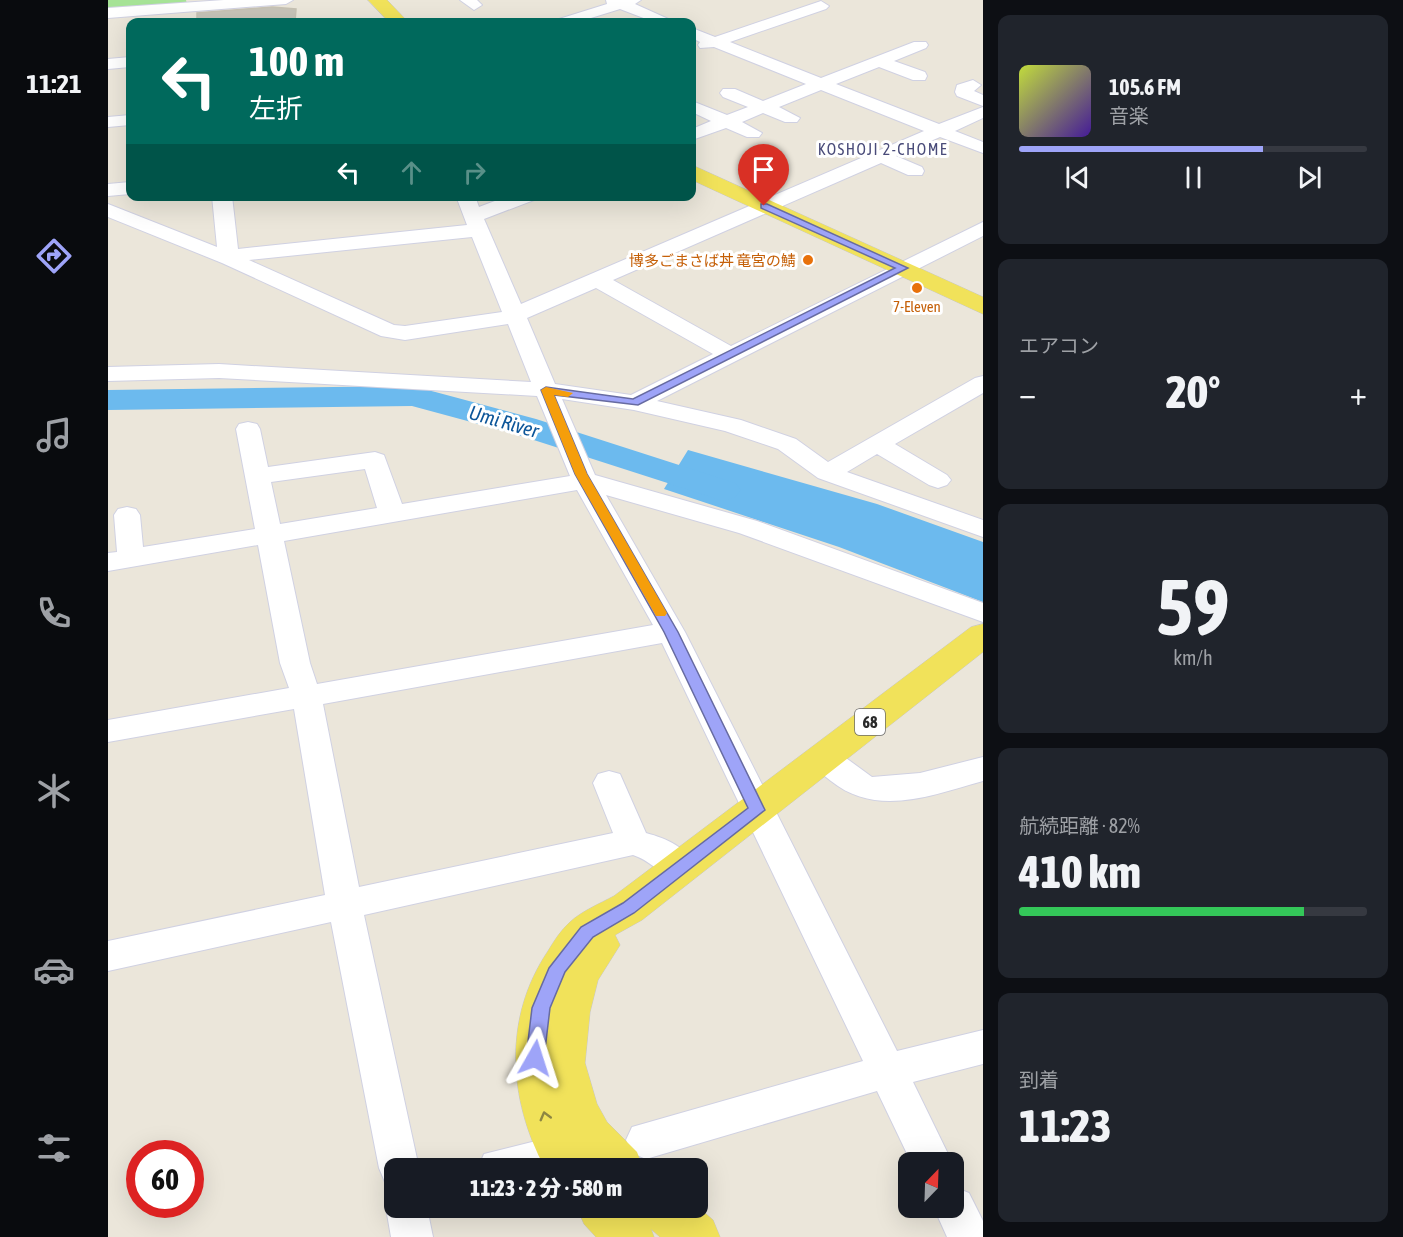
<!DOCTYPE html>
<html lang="ja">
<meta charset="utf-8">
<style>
body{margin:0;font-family:"Asap Condensed","Noto Sans JP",sans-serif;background:#20242c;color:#f1f3f6;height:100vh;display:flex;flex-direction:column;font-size:22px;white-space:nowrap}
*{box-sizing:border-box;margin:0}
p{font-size:20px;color:#9ea1a6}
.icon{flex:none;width:33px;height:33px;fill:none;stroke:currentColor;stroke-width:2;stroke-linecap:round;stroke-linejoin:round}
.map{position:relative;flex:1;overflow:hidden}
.sheet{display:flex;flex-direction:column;gap:15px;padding:15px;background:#0d0f14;width:420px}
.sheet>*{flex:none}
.hud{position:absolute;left:18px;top:18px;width:570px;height:183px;border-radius:12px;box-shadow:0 6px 24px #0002;background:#00695c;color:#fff;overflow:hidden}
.needle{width:39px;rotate:23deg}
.buttons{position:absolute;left:790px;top:1152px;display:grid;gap:12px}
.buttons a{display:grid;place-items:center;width:66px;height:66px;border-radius:12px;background:#171b24;box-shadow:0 6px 24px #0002;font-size:30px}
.speed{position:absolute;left:18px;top:1140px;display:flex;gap:12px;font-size:30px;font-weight:700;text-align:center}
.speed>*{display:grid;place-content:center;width:78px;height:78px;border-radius:50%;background:#171b24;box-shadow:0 6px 24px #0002;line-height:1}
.speed .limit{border:9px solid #d22;background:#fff;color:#111}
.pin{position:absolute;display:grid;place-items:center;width:51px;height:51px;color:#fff;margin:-62px -26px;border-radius:50% 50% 50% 0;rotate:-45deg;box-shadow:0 0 6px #0007}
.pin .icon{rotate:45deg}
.me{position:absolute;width:66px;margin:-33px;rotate:6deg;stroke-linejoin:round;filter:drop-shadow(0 0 4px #0008)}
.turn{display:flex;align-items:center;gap:21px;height:126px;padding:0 24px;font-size:27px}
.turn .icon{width:78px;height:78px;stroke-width:2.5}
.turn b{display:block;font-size:42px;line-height:51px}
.lanes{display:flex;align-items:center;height:57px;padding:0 24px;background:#0003;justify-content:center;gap:30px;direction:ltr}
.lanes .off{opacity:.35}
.big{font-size:45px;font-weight:800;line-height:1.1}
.sheet .card{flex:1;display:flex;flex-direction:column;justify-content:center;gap:9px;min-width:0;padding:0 21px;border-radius:12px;background:#20242c}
.sheet .dial{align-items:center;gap:0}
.dial b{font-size:78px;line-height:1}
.song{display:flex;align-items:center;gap:18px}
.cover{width:72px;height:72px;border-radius:9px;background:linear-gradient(135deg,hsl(70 70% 55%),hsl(260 70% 35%))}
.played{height:6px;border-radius:3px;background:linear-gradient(90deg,#9ea4f8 70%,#363941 70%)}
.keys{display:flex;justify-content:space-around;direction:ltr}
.heat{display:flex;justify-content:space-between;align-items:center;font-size:33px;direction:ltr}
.charge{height:9px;border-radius:4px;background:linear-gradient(90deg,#34c759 82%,#363941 0)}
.trip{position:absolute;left:276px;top:1158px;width:324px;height:60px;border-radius:12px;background:#171b24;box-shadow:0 6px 24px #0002;font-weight:800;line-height:60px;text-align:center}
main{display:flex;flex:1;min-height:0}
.menu{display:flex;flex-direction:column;width:108px;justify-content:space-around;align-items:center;background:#090b0e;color:#9ea1a6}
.menu .icon{width:42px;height:42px}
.menu .selected{color:#9ea4f8}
.menu b{font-size:27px;color:#f1f3f6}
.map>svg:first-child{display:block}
.green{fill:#a6e396}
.water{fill:#6cbaee}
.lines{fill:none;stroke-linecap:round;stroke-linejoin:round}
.river{fill:#6cbaee;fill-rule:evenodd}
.building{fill:#c7c4b9;stroke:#c7c2b4;stroke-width:1.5}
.minor-casing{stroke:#d0d1e2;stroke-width:2}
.major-casing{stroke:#c7c7c7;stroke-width:1}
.minor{fill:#fff;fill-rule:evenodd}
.major{fill:#f1e25a;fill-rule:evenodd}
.oneway{stroke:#8d8642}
.route{fill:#9ea4f8;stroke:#676ba1;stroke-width:1.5}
.slow{fill:#f59e0b}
.food-dot{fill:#e8710a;stroke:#fff;stroke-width:2}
.labels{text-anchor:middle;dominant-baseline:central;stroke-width:6;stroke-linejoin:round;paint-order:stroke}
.far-food-label{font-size:15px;fill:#c56008;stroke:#fff;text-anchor:end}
.far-neighbourhood-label{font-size:16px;letter-spacing:1.5px;fill:#494b79;stroke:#fff}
.shield{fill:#fff;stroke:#696969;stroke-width:1.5}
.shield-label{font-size:16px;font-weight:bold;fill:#292929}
.water-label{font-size:20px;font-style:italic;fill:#0d5699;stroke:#fff}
</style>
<main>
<nav class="menu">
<b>11:21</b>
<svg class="icon selected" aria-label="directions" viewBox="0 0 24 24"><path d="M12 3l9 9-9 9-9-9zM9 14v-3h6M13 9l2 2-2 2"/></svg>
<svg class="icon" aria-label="music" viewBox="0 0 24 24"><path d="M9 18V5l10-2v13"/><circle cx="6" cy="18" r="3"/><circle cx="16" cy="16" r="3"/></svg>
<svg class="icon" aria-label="phone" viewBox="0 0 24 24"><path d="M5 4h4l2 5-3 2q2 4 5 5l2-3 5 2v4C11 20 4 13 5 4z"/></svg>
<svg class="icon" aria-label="climate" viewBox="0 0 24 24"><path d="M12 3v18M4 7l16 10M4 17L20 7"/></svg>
<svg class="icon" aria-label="car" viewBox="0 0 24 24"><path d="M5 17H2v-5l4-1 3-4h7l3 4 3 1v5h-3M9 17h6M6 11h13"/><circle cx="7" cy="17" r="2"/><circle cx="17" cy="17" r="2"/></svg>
<svg class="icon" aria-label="filters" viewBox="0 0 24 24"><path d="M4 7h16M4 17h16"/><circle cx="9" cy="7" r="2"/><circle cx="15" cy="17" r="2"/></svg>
</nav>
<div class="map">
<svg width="875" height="1237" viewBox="0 0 875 1237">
<rect width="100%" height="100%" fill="#ebe6da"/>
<polygon class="green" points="0,0 78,0 79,4 0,11"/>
<polygon class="water" points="580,450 769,504 875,542 875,602 731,547 556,489"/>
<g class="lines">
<polygon class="river" points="305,386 428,419 627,483 633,490 627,497 615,501 603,497 404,433 304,406 0,410 0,390"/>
</g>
<polygon class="building" points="164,7 188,9 187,22 89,22 89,13"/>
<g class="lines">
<defs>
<g id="minor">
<polygon points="116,0 185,0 178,4 0,18 0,8"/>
<polygon points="352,0 369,0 374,5 366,10"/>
<polygon points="498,0 533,0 527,4 567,22 546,22 512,9 470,22 448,22 451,19 499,4"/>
<path d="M713 1 721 6 718 9 622 42 713 78 806 42H818L820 45 818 48 786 61 817 72 819 76 817 80H805L771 67 728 84 831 124 875 107V118L847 131 875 142V153L832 137 788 156 814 167 816 171 814 175H800L773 163 505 280 623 346 875 222V236L549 401 633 420 688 439 720 462 867 378 875 376V393L787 444 839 475 843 480 839 485 830 488 821 485 769 454 739 472 875 520V537L710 478 670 449 617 431 526 410 454 399 487 475 649 521 875 603V622L631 533 498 495 577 632 789 1051 875 1030V1064L805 1082 844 1162H803L769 1091 538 1159 524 1153 518 1140 524 1127 755 1061 554 643 215 704 251 887 505 833 485 783 490 774 501 771 512 774 538 833C560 839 578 847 589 868L584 878C557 886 550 863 525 855L256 915 311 1168H286V1185L277 1182 271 1168 223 922 0 971V941L217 895 186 709 0 742V720L181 688 172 663 150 545 0 571V553L9 552 6 515 10 509 19 507 28 509 32 515 35 547 147 529 128 429 131 424 140 422 149 424 152 429 160 467 267 452 276 455 294 504 462 476 429 396 111 378 0 381V367L111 364 423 382 400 324 297 340 273 336 114 263 0 217V204L109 247 104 196H124L130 249 359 225 348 196H367L371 207 400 196H428L426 200 376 219 413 304 816 131 713 90 671 107 692 118 689 122H677L655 113 634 122 654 133 651 137H639L618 128 584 140V129L603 121 584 112V101L619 115 640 107 615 97 612 93 615 89H627L655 101 698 84 606 47 592 48 590 45 592 42 584 38V28L607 37ZM364 237 394 312 297 326 286 325 141 260ZM488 288 605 354 523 395 447 384 419 318ZM257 469 269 508 172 524 163 482ZM469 490 545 625 209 684 202 663 176 541Z"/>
<polygon points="22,57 22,67 0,69 0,59"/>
<polygon points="865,80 873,85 866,91 875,95 875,106 849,96 847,92 849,85"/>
<polygon points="22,115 22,125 0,127 0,117"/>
<polygon points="22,182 22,194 0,196 0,184"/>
<path d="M716 746 727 750 764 777 812 773 875 757V781C824 795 769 818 723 781 714 774 706 768 700 758L705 750Z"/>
<polygon points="428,1141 442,1146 448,1160 444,1168 370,1168 376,1154"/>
<polygon points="846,1187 861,1193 875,1221 875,1237 839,1237 826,1208 846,1208"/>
<polygon points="286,1193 286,1208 319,1208 325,1237 283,1237 278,1208"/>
</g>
<g id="major">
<polygon points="260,0 279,0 300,22 281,22"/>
<polygon points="584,165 875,297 875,314 584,180"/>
<path d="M875 624V652L534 920 507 935 512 945 490 980 482 1012 477 1063 489 1104 499 1122 529 1152 535 1168H437C400 1099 395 1018 440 951 446 941 453 930 462 922 474 911 491 904 506 896L863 627Z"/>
<polygon points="590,1207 605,1220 612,1237 552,1237 543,1229 546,1237 488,1237 476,1224 469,1208 526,1208 534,1215 531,1208"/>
</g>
</defs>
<use href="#minor" class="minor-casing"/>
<use href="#major" class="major-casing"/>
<use href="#minor" class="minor"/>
<use href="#major" class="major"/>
</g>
<defs><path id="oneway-chevron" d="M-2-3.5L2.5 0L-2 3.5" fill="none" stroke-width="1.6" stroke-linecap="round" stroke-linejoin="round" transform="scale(1.5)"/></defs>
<use class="oneway" href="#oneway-chevron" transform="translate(437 1116) rotate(-105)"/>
<polygon class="route" points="653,204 659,204 800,268 530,405 446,395 479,474 570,632 657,810 526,913 485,937 457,972 442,1008 436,1058 434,1064 427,1066 421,1064 418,1058 424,1008 441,968 473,927 515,903 640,808 556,632 467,474 433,390 438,387 525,399 787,268 653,208"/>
<polygon class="slow" points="438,387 465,393 460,397 446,395 479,474 559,613 557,616 548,616 467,474 433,390"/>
<g class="food-dot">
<circle cx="700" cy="260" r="6"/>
<circle cx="809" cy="288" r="6"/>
</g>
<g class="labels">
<g class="far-food-label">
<text x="688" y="260">博多ごまさば丼 竜宮の鯖</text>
<text x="809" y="306" text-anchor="middle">7-Eleven</text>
</g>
<g class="far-neighbourhood-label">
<text x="775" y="149">KOSHOJI 2-CHOME</text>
</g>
<rect class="shield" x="747" y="709" width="30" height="26" rx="4.5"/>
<g class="shield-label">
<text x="762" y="722">68</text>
</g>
<g class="water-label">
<text transform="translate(396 421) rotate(16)">Umi River</text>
</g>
</g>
</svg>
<div class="buttons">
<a><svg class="needle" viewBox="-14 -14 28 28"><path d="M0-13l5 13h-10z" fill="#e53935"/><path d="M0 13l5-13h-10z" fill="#9ea1a6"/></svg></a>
</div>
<div class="speed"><div class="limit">60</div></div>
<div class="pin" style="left:656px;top:206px;background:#d93025"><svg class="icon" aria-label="arrive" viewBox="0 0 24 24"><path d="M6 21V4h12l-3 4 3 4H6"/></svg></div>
<svg class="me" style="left:427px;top:1058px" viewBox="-20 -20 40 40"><path d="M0-17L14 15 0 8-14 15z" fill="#9ea4f8" stroke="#fff" stroke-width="4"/></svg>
<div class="trip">11:23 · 2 分 · 580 m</div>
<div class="hud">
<div class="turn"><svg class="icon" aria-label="left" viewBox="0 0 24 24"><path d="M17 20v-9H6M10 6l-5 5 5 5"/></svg><div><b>100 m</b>左折</div></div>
<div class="lanes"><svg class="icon" aria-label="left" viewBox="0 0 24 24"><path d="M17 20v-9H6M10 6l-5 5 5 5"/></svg><svg class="icon off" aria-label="ahead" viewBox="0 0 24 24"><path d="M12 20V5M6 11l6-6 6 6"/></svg><svg class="icon off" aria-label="right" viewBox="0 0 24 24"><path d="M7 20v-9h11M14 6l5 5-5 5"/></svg></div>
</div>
</div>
<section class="sheet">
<div class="card">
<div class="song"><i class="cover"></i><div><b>105.6 FM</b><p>音楽</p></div></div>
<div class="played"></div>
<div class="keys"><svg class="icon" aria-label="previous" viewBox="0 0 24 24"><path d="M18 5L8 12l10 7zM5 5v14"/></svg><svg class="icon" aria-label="pause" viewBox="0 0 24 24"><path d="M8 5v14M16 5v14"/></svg><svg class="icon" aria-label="next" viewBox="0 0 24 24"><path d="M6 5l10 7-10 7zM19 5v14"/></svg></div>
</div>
<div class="card"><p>エアコン</p>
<div class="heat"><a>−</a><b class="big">20°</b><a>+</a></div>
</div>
<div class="card dial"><b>59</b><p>km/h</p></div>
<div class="card"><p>航続距離 · 82%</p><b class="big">410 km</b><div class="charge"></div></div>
<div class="card"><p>到着</p><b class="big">11:23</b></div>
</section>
</main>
